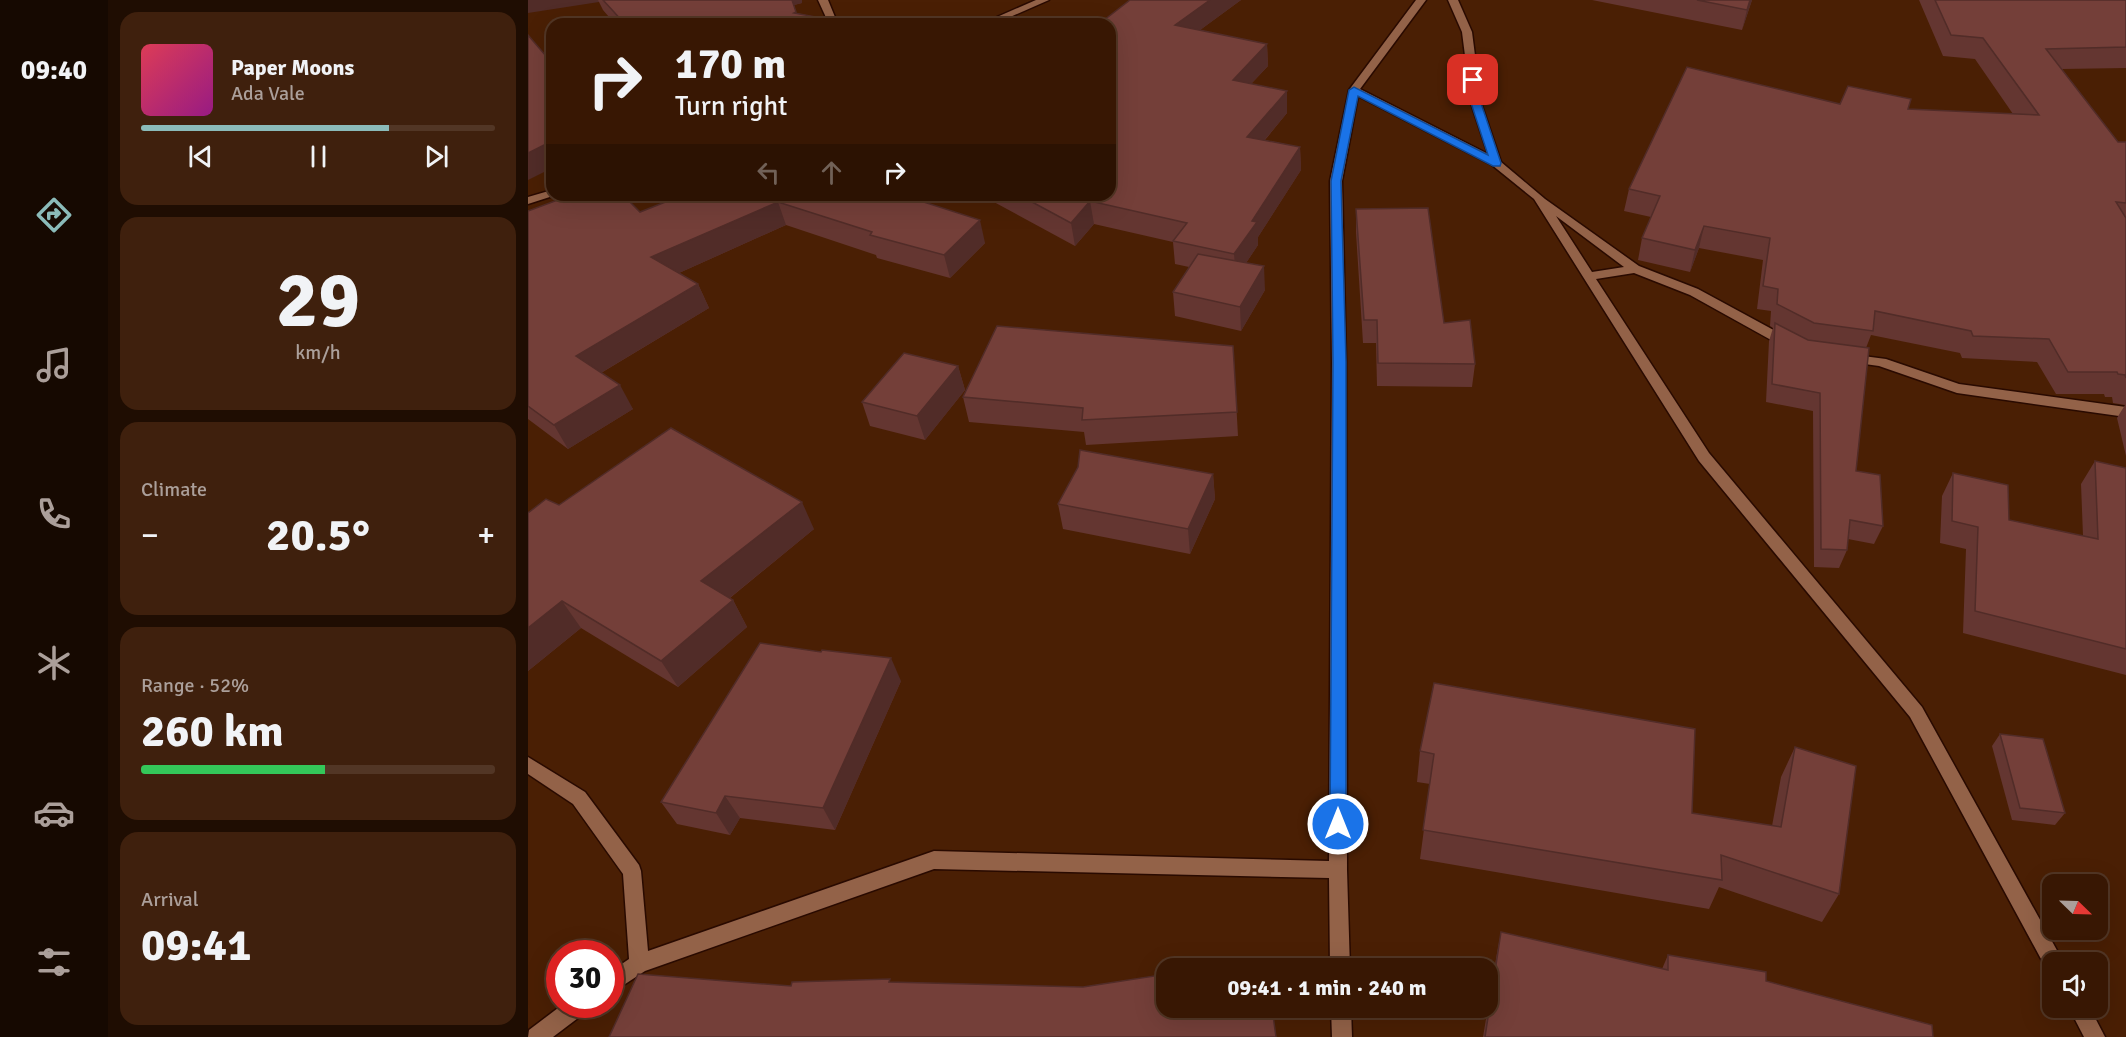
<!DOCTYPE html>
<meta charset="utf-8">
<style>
body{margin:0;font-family:Signika,sans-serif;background:#3f200d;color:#f1f3f6;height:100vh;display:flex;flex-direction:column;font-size:22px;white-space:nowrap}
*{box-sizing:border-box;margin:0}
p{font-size:20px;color:#ab9f9a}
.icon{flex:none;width:33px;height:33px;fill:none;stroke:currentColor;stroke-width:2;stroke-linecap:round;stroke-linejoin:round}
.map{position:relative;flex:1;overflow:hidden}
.drawer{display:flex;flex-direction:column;gap:12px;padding:12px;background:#1f0d02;width:420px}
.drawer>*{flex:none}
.hud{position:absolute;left:18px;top:18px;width:570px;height:183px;border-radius:18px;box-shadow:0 6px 24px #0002,0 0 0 2px #523625;background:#381703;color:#f1f3f6;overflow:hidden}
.needle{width:39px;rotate:113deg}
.tools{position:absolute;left:1514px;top:874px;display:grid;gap:12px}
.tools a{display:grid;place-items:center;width:66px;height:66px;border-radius:12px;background:#381703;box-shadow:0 6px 24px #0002,0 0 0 2px #523625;font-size:30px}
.speed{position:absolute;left:18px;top:940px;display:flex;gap:12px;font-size:30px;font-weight:700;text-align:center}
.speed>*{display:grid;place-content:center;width:78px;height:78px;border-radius:50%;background:#381703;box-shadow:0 6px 24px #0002,0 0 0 2px #523625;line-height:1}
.speed .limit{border:9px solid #d22;background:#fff;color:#111}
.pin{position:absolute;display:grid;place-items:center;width:51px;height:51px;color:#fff;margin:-26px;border-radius:12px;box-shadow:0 3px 9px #0006}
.me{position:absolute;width:66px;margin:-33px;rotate:0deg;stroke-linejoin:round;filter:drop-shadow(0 0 4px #0008)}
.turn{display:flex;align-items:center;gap:21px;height:126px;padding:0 30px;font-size:27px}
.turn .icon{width:78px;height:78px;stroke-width:2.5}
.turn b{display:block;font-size:42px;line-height:51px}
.lanes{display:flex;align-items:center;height:57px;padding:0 30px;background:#0003;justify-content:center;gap:30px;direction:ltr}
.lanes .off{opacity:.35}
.big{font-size:45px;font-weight:800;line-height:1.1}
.drawer .tile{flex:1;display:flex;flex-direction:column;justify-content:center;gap:9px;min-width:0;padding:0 21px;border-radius:18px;background:#3f200d}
.drawer .dial{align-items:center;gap:0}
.dial b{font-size:78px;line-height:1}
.song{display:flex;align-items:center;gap:18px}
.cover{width:72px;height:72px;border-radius:9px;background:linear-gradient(135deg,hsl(350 70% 55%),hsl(310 70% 35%))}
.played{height:6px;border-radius:3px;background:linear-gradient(90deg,#8bbbb9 70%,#523625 70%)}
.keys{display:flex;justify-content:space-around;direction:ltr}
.heat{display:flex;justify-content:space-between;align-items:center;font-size:33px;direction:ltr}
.charge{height:9px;border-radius:4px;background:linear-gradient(90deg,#34c759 52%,#523625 0)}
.trip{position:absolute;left:628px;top:958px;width:342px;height:60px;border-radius:18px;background:#381703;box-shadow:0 6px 24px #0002,0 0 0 2px #523625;font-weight:800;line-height:60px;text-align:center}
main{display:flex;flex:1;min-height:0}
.tabs{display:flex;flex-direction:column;width:108px;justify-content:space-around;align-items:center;background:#160901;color:#ab9f9a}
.tabs .icon{width:42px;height:42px}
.tabs .current{color:#8bbbb9}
.tabs b{font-size:27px;color:#f1f3f6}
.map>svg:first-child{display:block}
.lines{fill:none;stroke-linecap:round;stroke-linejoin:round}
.street-casing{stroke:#290a00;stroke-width:3}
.street{fill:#936248;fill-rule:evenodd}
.wall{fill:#643631}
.shaded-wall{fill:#512c28}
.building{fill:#743f39;stroke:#512c28;stroke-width:1.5}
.route{fill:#1a73e8;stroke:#114b97;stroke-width:1.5}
</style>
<main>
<nav class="tabs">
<b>09:40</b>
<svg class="icon current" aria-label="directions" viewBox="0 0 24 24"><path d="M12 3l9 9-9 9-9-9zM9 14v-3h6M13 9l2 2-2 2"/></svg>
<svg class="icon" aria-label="music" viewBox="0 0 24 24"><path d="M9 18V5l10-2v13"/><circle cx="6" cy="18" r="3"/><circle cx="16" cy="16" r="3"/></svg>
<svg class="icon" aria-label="phone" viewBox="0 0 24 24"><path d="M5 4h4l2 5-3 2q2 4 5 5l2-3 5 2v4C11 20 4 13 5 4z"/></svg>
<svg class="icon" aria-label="climate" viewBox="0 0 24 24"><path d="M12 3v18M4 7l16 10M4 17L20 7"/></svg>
<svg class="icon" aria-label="car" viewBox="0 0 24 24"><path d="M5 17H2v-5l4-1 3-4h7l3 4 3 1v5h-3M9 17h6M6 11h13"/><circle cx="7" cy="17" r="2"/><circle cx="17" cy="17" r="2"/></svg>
<svg class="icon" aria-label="filters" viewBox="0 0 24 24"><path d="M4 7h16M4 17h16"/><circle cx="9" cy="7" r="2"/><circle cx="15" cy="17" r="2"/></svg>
</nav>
<section class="drawer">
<div class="tile">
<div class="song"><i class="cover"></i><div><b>Paper Moons</b><p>Ada Vale</p></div></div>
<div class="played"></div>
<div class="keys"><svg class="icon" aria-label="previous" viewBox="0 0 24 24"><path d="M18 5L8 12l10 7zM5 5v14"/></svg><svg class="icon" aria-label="pause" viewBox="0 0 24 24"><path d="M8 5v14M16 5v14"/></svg><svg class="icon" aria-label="next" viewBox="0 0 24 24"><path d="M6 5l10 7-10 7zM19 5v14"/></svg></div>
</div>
<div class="tile dial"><b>29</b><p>km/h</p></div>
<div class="tile"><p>Climate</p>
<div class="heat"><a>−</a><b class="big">20.5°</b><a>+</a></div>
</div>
<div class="tile"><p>Range · 52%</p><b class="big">260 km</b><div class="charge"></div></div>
<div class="tile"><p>Arrival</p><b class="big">09:41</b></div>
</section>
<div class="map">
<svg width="1598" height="1037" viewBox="0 0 1598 1037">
<rect width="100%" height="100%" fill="#4a1f04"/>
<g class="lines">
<defs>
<g id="street">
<polygon points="290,0 300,0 309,22 307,24 301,24"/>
<polygon points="508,0 521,0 466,24 453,24"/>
<path d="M888 0H898L832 89 960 154 943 103 934 32 920 0H930L944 32 953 103 973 162 1017 199 1111 266 1170 289 1264 340 1266 343 1264 346H1254L1162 295 1106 273 1068 279 1181 453 1394 707 1536 963H1524V972L1519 970 1382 717 1171 461 1006 199 964 165 830 96 814 181 818 362 819 870 822 969H802L801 878 406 869 117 971 82 994V972L101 959 95 874 45 804 0 774V757L57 792 111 865 113 871 120 951 406 851 801 861 804 362 802 181 821 90ZM1028 216 1096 267 1064 272Z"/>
<polygon points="24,190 24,195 28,195 0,204 0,197"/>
<polygon points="1320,354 1358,359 1431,384 1598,407 1598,417 1429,393 1351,366 1315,361 1313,358 1315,355"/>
<polygon points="34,1005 61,1005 58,1012 25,1037 0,1037 1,1030"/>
<polygon points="803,1008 823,1008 824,1037 804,1037"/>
<polygon points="1541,1008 1562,1008 1577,1037 1556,1037"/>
</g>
</defs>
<use href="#street" class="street-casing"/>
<use href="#street" class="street"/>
</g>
<g class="wall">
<polygon points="0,0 274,0 274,3 266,5 268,13 325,24 87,24 75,10 71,2"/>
<polygon points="602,0 713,0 672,30 739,44 740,66 723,84 759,91 759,113 737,140 772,147 773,170 730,237 730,245 718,263 737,290 713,331 647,316 645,292 661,267 647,264 645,242 566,224 547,246 453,195 582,195"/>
<polygon points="1064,0 1224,0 1214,30"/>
<polygon points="1391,0 1598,0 1598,68 1534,69 1590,142 1598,142 1598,456 1589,418 1597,405 1585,403 1584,397 1577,397 1576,394 1528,394 1509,362 1434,358 1432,353 1343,335 1338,348 1328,471 1355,526 1346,544 1320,539 1319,550 1311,568 1286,567 1285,411 1238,402 1241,341 1245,328 1242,326 1243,311 1229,309 1235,260 1171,248 1162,272 1110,260 1114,238 1123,217 1096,211 1101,189 1312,104 1380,109 1485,114 1447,59 1415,56"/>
<polygon points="155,195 374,195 457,243 422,278 349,258 348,255 258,225 151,273 170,284 181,308 73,373 105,409 40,449 0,419 0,211 112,212"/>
<polygon points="828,209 947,364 944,387 849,386 848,343 835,343 828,232"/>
<polygon points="705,346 710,436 558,445 556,432 441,422 435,397"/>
<polygon points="430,366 437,390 397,440 342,426 334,402"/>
<polygon points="1567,461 1598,468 1598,675 1435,633 1438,549 1412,543 1414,496 1425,473 1481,520 1555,536 1553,484"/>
<polygon points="685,474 687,499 662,554 535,529 530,504"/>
<polygon points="0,513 286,529 202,598 205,600 219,627 150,687 53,628 0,671"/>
<polygon points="373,681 307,830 212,818 202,835 149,824 133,802"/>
<polygon points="906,683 1164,813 1244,826 1253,777 1267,747 1311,894 1294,922 1191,887 1181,909 892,859 902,784 889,782 892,751"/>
<polygon points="1472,734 1537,813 1527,825 1484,820 1464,746"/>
<polygon points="973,932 1134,969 1140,955 1238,981 1405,1037 955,1037 969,953"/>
</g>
<g class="shaded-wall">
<polygon points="0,0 70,0 71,2 0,13"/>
<polygon points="264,0 274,0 274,3 266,5 271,24 269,24"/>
<polygon points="682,0 713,0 649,47 647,25"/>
<polygon points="1222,0 1224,0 1214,30 1219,10"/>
<polygon points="739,44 740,66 706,102 705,80"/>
<polygon points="759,91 759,113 720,160 719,137"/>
<polygon points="24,141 24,168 0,180 0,153"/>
<polygon points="772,147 773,170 730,237 730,245 708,278 706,254 724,221"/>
<polygon points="562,201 566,224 547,246 543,223"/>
<polygon points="250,202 258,225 133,281 123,257"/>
<polygon points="452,220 457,243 422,278 416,255"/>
<polygon points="1176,226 1171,248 1162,272 1167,250"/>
<polygon points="736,266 737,290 713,331 712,307"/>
<polygon points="170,284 181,308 61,380 48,356"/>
<polygon points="430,366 437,390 397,440 389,416"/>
<polygon points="92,385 105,409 40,449 26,425"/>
<polygon points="685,474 687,499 662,554 660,529"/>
<polygon points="274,502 286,529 188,609 173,581"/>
<polygon points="205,600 219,627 150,687 133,661"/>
<polygon points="34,601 53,628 0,671 0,628"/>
<polygon points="363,658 373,681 307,830 295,808"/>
<polygon points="197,796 212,818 202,835 188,813"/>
</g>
<g class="building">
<polygon points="75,0 264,0 268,12 266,13 325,24 97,24"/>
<polygon points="602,0 682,0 647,25 739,44 705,80 759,91 719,137 772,147 724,221 729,222 706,254 645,241 659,223 562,201 543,223 491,195 582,195 582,24 571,24"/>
<polygon points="1169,0 1222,0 1219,10"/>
<polygon points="1407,0 1598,0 1598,47 1518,49 1590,142 1598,142 1598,203 1588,202 1598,218 1598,378 1597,375 1590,374 1589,372 1540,372 1521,339 1445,336 1443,331 1347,311 1345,331 1286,323 1249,304 1250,289 1235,286 1242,238 1176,226 1167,250 1114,238 1132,196 1101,189 1159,67 1312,104 1320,86 1383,99 1380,109 1511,115 1455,38 1423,35"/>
<polygon points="0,35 24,63 24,141 0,153"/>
<polygon points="43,195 95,195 112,212 155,195 374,195 452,220 416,255 342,235 344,232 250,202 123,257 170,284 48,356 92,385 26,425 0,406 0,211"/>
<polygon points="900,208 916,323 942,320 947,364 850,363 849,320 836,320 828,209"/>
<polygon points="670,254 736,266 712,307 645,292"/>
<polygon points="1247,323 1280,340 1341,348 1328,471 1352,475 1355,526 1322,520 1319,550 1293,549 1292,393 1244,384"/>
<polygon points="469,326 705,346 709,412 554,420 555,408 435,397"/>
<polygon points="376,353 430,366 389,416 334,402"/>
<polygon points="143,428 274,502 173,581 205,600 133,661 34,601 0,628 0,513 18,499 31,505"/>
<polygon points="552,450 685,474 660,529 530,504 550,467"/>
<polygon points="1567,461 1598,468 1598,649 1447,611 1450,527 1424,521 1425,473 1480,485 1481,520 1570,539"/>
<polygon points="232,643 293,652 294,650 363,658 295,808 197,796 188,813 133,802"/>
<polygon points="906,683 1167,729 1164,813 1253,827 1267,747 1328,766 1311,894 1193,855 1194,880 895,830 906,754 892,751"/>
<polygon points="1472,734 1515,739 1537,813 1492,808"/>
<polygon points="973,932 1140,970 1140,955 1238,972 1238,981 1404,1025 1405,1037 957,1037"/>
<polygon points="738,959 739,969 673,969"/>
<polygon points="110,974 263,986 264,982 362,979 361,982 555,987 639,974 639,1008 744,1008 748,1037 81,1037"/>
</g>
<polygon class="route" points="945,77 950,80 953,103 973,163 972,166 965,166 830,96 813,181 818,362 818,824 816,829 810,831 804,829 802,824 805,362 803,181 821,90 826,87 960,155 943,103 940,80"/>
</svg>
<div class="tools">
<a><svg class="needle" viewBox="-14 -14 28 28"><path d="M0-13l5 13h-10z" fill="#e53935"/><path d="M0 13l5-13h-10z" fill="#ab9f9a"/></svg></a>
<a><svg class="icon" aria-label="sound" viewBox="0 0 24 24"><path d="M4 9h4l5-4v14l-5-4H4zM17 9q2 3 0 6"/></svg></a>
</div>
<div class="speed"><div class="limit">30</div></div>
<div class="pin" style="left:945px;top:80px;background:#d93025"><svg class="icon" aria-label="arrive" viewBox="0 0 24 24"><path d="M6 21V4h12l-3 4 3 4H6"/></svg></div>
<svg class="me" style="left:810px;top:824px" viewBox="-20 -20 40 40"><circle r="17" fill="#1a73e8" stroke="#fff" stroke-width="3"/><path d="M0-11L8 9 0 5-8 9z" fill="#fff"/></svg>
<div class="trip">09:41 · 1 min · 240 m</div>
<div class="hud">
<div class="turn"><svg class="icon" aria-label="right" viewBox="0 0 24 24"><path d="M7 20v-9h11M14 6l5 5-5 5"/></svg><div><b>170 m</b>Turn right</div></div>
<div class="lanes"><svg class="icon off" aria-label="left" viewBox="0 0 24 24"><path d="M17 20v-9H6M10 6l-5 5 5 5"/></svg><svg class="icon off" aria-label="ahead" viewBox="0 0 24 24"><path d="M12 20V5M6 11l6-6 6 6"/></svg><svg class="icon" aria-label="right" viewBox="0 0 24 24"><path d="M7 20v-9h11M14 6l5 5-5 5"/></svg></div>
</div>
</div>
</main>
